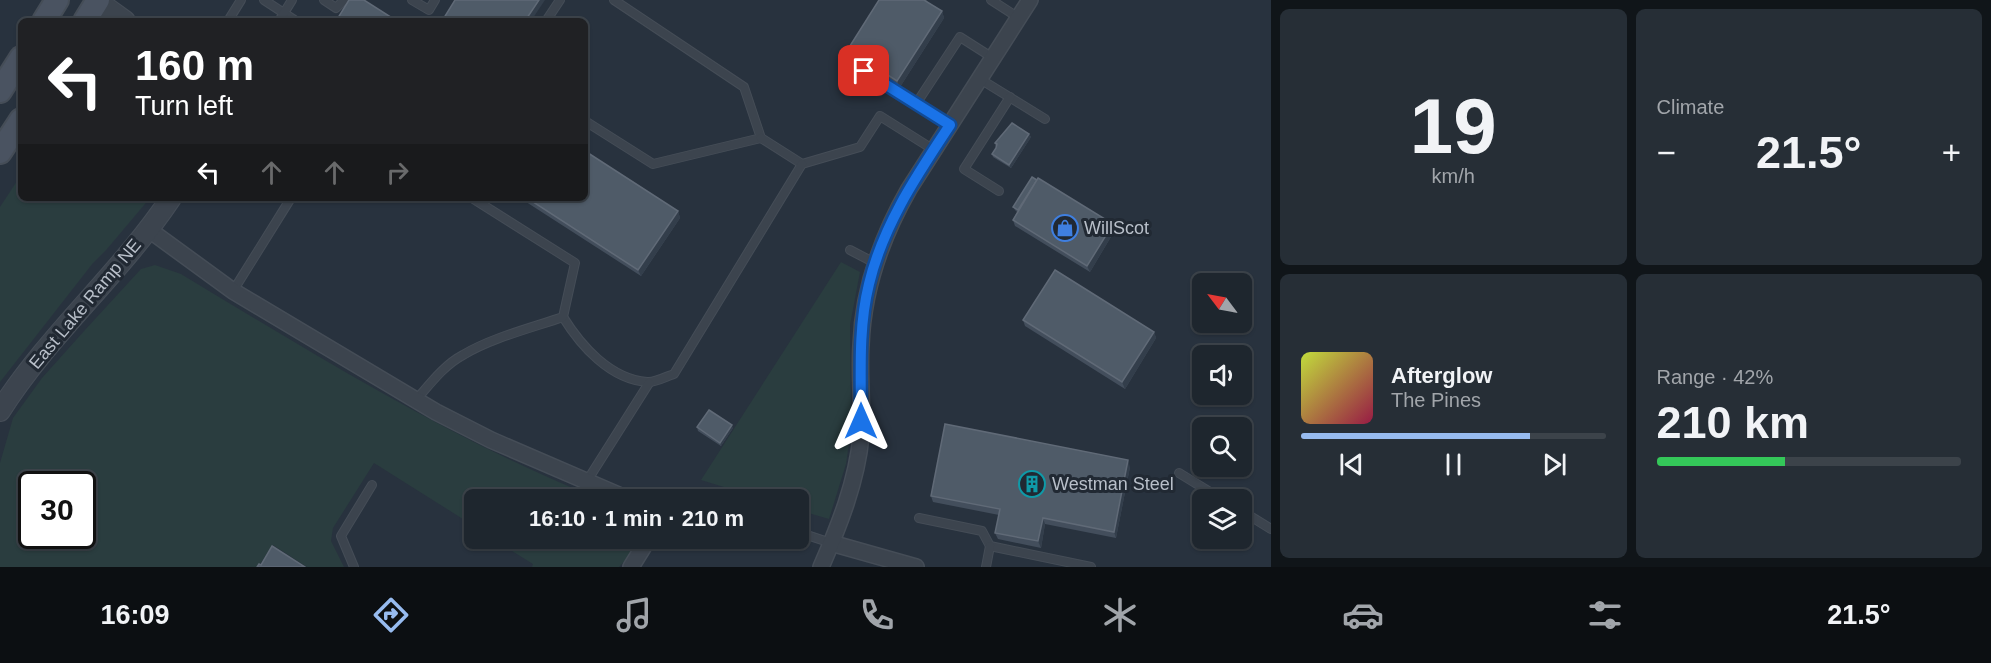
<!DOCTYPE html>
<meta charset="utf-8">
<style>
body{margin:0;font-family:Arial,sans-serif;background:#262e36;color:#f1f3f6;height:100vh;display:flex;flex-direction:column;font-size:22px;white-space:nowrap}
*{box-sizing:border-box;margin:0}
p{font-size:20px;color:#a1a5aa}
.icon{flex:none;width:33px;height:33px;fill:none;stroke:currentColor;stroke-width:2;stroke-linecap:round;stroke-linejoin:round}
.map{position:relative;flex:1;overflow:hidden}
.side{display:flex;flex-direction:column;gap:9px;padding:9px;background:#101519;width:720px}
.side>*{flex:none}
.guide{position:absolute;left:18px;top:18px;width:570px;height:183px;border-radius:9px;box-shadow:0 2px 4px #0004,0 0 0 2px #3c434a;background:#202124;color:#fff;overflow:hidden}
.needle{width:39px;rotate:302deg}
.fabs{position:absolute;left:1192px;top:273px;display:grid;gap:12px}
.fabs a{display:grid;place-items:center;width:60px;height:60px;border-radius:9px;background:#1e262e;box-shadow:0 2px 4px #0004,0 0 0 2px #3c434a;font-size:30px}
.speed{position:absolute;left:18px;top:471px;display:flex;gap:12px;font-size:30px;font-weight:700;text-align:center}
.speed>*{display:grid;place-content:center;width:78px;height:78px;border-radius:50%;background:#1e262e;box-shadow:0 2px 4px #0004,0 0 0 2px #3c434a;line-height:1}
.speed .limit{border:3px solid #111;border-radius:9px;background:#fff;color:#111}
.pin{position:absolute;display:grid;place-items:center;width:51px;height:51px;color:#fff;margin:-26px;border-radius:12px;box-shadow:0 3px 9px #0006}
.me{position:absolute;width:66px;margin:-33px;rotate:0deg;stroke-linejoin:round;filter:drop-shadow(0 0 4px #0008)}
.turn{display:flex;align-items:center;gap:21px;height:126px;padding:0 18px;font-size:27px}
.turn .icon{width:78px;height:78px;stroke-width:2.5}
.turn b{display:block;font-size:42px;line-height:51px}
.lanes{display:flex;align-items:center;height:57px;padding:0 18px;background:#0003;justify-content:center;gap:30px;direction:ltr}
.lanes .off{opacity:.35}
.big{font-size:45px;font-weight:700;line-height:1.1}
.side .widget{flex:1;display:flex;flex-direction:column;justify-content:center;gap:9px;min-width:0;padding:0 21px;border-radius:9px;background:#262e36}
.side .dial{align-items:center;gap:0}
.dial b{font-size:78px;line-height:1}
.song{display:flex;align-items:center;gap:18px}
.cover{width:72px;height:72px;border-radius:9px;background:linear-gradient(135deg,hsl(70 70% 55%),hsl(340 70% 35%))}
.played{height:6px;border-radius:3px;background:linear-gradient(90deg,#97bbef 75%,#3c434a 75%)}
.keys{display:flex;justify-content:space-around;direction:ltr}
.heat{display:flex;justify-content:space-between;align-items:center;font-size:33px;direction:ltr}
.charge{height:9px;border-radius:4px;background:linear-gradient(90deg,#34c759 42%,#3c434a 0)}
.side .tiles{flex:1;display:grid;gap:9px;grid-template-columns:repeat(2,1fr)}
.trip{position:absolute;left:464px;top:489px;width:345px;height:60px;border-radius:9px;background:#1e262e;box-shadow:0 2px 4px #0004,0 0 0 2px #3c434a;font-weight:700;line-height:60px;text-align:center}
.dock{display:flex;height:96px;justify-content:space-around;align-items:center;background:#0c0f12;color:#a1a5aa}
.dock .icon{width:42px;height:42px}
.dock .selected{color:#97bbef}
.dock b{font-size:27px;color:#f1f3f6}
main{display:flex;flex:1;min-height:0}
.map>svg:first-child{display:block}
.green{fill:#2a3d3f;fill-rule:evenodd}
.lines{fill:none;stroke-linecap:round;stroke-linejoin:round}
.service-casing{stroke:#454d57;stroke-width:10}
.minor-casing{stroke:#454d57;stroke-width:18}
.tertiary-casing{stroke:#454d57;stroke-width:22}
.secondary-casing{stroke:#454d57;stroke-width:26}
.service{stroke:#3c444e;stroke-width:8}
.minor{stroke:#3c444e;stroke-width:15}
.tertiary{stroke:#3c444e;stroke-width:20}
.secondary{stroke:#4a5361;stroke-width:22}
.wall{fill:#434e5c}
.shaded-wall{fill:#333e4b}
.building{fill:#4f5b68;stroke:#606a77;stroke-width:1.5}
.route-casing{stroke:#114b97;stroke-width:15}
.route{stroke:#1a73e8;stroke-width:10}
.labels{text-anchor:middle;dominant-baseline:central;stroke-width:6;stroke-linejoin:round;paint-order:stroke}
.poi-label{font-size:18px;fill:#b8bfc9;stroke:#212933;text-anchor:start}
.street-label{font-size:18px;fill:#b8bfc9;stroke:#212933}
</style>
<main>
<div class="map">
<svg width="1271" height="567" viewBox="0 0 1271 567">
<rect width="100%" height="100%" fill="#28323e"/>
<g class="green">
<polygon points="21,175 21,198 150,198 107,249 93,263 0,382 0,207"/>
<polygon points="841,262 860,272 850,325 851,429 846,464 829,519 798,510 798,500 763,499 701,480"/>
<path d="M155 265 181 274C317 356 452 440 599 499L474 500V526L374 463 333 528 331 541 344 567H307L273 545 258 567H0V463L13 418 42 378 85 330 141 269ZM32 484H82V536H32Z"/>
<polygon points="493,539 640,539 631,554 619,567 532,567 533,564"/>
</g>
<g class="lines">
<defs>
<g id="service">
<polyline points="264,0 296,21"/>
<polyline points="324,0 336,8 344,0"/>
<polyline points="412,0 429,10 435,0"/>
<polyline points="991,0 1019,18"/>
<polyline points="228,21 241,0"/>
<polyline points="279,21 292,0"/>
<polyline points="546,21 560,0"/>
<polyline points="847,61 916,104"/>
<polyline points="980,79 1045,119"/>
<polyline points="585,121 653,164 761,138 744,87 614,0"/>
<polyline points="950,125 916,104 960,37 993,58"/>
<polyline points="761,138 802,164 860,147 880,116 934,150"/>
<polyline points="999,191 964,169 1010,97"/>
<polyline points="850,250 875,263"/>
<polyline points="233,291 291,198"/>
<path d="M563 317C581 346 610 379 647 382 655 383 667 376 674 374L802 164"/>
<path d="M416 400C430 384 444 365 463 355 491 338 531 328 563 317L575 263 472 198"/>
<polyline points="1179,473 1223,500"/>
<polyline points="587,481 649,383"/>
<polyline points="1242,511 1271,529"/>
<polyline points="919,518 982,531 990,546 1091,567"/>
<polyline points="798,532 831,543"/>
<polyline points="354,567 341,536 372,485"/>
<polyline points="986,567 990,546"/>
</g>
<g id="minor">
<polyline points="148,229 233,291 436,412 491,440 630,500"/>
<polyline points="831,543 916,567"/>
<polyline points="631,567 649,538"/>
<path d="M821 567C839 526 857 481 861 436 863 406 859 375 861 345 863 288 881 238 909 189L1030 0"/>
</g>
<g id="tertiary">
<polyline points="96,0 125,21"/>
<path d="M0 411C49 334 120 274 171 198"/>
</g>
<g id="secondary">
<polyline points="44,21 57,0"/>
<polyline points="85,21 98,0"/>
<polyline points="0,91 21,58"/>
<polyline points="0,152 21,120"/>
</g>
</defs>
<use href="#service" class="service-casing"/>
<use href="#minor" class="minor-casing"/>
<use href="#tertiary" class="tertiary-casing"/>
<use href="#secondary" class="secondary-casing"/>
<use href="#service" class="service"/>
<use href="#minor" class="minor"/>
<use href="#tertiary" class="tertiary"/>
<use href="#secondary" class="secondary"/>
</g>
<g class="wall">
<polygon points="879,0 927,0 926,1 942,11 944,18 900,87 850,55 848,49"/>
<polygon points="1029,134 1031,137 1011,168 993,157 992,154 996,148 995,143"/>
<polygon points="520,198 585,198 678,211 680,218 641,276"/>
<polygon points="1013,207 1113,224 1115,230 1090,272 1015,226 1013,220 1017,212 1015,210"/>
<polygon points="1023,320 1154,332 1156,338 1125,389 1025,326"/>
<polygon points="697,427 733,428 721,446 698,431"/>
<polygon points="1130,467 1116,538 1045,524 1041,548 998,539 995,533 999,515 933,502 931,496"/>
</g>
<g class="shaded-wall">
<polygon points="539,0 545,0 531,21 525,21"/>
<polygon points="942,11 944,18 900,87 897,81"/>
<polygon points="1029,134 1031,137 1011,168 1009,165"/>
<polygon points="678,211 680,218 641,276 638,270"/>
<polygon points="1113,224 1115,230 1090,272 1087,266"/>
<polygon points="1154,332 1156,338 1125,389 1122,382"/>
<polygon points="732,425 733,428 721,446 720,443"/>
<polygon points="1128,460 1130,467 1116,538 1114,532"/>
<polygon points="1043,518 1045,524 1041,548 1038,541"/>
</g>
<g class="building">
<polygon points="349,0 364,0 397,21 336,21"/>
<polygon points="455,0 539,0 525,21 442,21"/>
<polygon points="879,0 924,0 942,11 897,81 848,49"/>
<polygon points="1012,123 1029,134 1009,165 992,154 996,148 997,144 995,143"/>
<polygon points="585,151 678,211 638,270 527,198 585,198"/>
<polygon points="1032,177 1037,180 1018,210 1013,207"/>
<polygon points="1038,178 1113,224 1087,266 1013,220"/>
<polygon points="1055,270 1154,332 1122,382 1023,320"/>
<polygon points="709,410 732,425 720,443 697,427"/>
<polygon points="945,424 1128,460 1114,532 1043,518 1038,541 995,533 1000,509 931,496"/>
<polygon points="272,546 305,567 257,567 259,564 261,565"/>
</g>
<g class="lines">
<defs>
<path id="route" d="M861 421C861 375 858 328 869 284 883 225 917 175 950 125L864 71"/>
</defs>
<use href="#route" class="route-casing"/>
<use href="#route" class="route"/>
</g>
<defs>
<symbol id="shop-ring" viewBox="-11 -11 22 22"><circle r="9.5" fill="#212933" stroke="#3f7fe0" stroke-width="1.5"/><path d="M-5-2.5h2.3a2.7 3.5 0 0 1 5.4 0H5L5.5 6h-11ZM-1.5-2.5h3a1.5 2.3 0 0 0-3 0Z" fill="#3f7fe0"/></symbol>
<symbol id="building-ring" viewBox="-11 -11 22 22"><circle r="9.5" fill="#212933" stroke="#0f9aa8" stroke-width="1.5"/><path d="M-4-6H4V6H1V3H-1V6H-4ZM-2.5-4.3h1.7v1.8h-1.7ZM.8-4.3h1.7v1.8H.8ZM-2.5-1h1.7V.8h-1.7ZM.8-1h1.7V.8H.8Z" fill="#0f9aa8"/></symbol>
</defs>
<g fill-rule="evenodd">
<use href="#shop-ring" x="1050" y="213" width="30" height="30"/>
<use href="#building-ring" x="1017" y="469" width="30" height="30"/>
</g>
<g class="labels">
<g class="poi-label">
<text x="1084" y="228">WillScot</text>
<text x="1052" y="484">Westman Steel</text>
</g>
<g class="street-label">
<text transform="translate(85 304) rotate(-50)">East Lake Ramp NE</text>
</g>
</g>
</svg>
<div class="fabs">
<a><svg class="needle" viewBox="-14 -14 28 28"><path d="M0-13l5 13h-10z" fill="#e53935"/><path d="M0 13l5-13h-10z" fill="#a1a5aa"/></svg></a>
<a><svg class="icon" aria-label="sound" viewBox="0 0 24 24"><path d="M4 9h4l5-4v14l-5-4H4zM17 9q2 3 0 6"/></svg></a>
<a><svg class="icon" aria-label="search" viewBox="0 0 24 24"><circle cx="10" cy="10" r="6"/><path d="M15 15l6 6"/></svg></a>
<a><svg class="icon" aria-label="layers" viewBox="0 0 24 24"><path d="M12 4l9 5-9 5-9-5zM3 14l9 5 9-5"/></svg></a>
</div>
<div class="speed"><div class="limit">30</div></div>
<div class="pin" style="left:864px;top:71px;background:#d93025"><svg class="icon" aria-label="arrive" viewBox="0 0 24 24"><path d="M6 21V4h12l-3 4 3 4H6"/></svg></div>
<svg class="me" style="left:861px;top:421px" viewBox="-20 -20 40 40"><path d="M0-17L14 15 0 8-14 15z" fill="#1a73e8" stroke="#fff" stroke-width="4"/></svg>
<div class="trip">16:10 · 1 min · 210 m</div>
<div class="guide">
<div class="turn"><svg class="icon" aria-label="left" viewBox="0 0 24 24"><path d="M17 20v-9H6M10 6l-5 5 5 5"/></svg><div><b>160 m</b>Turn left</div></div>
<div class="lanes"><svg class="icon" aria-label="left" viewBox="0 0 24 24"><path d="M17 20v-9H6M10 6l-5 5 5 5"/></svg><svg class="icon off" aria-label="ahead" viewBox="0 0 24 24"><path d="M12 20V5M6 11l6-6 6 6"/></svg><svg class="icon off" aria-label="ahead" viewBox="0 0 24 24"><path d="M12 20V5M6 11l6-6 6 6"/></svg><svg class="icon off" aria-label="right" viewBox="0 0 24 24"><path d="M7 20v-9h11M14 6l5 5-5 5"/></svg></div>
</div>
</div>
<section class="side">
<div class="tiles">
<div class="widget dial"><b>19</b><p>km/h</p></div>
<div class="widget"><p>Climate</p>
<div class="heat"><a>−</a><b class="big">21.5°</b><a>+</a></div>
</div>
<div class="widget">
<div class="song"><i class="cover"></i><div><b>Afterglow</b><p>The Pines</p></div></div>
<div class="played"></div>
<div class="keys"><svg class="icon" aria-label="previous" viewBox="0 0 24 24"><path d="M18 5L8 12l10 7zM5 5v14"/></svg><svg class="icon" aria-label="pause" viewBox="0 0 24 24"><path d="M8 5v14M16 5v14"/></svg><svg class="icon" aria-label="next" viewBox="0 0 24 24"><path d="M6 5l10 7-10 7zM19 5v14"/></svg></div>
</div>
<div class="widget"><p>Range · 42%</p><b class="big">210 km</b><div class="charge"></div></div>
</div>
</section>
</main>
<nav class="dock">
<b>16:09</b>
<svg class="icon selected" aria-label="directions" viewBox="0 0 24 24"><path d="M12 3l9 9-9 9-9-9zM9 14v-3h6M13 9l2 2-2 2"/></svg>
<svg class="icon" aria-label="music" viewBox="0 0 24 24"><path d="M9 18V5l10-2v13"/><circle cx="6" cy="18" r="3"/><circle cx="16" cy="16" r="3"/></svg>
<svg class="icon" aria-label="phone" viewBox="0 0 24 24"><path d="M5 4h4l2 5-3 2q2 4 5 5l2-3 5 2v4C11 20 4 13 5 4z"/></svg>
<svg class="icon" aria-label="climate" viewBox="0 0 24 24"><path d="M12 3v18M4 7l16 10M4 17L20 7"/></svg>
<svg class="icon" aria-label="car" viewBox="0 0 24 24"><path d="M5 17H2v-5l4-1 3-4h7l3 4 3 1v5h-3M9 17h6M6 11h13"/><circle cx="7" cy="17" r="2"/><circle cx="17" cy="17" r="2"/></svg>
<svg class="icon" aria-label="filters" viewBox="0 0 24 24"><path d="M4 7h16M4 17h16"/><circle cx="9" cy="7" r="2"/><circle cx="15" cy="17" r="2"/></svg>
<b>21.5°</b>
</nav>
